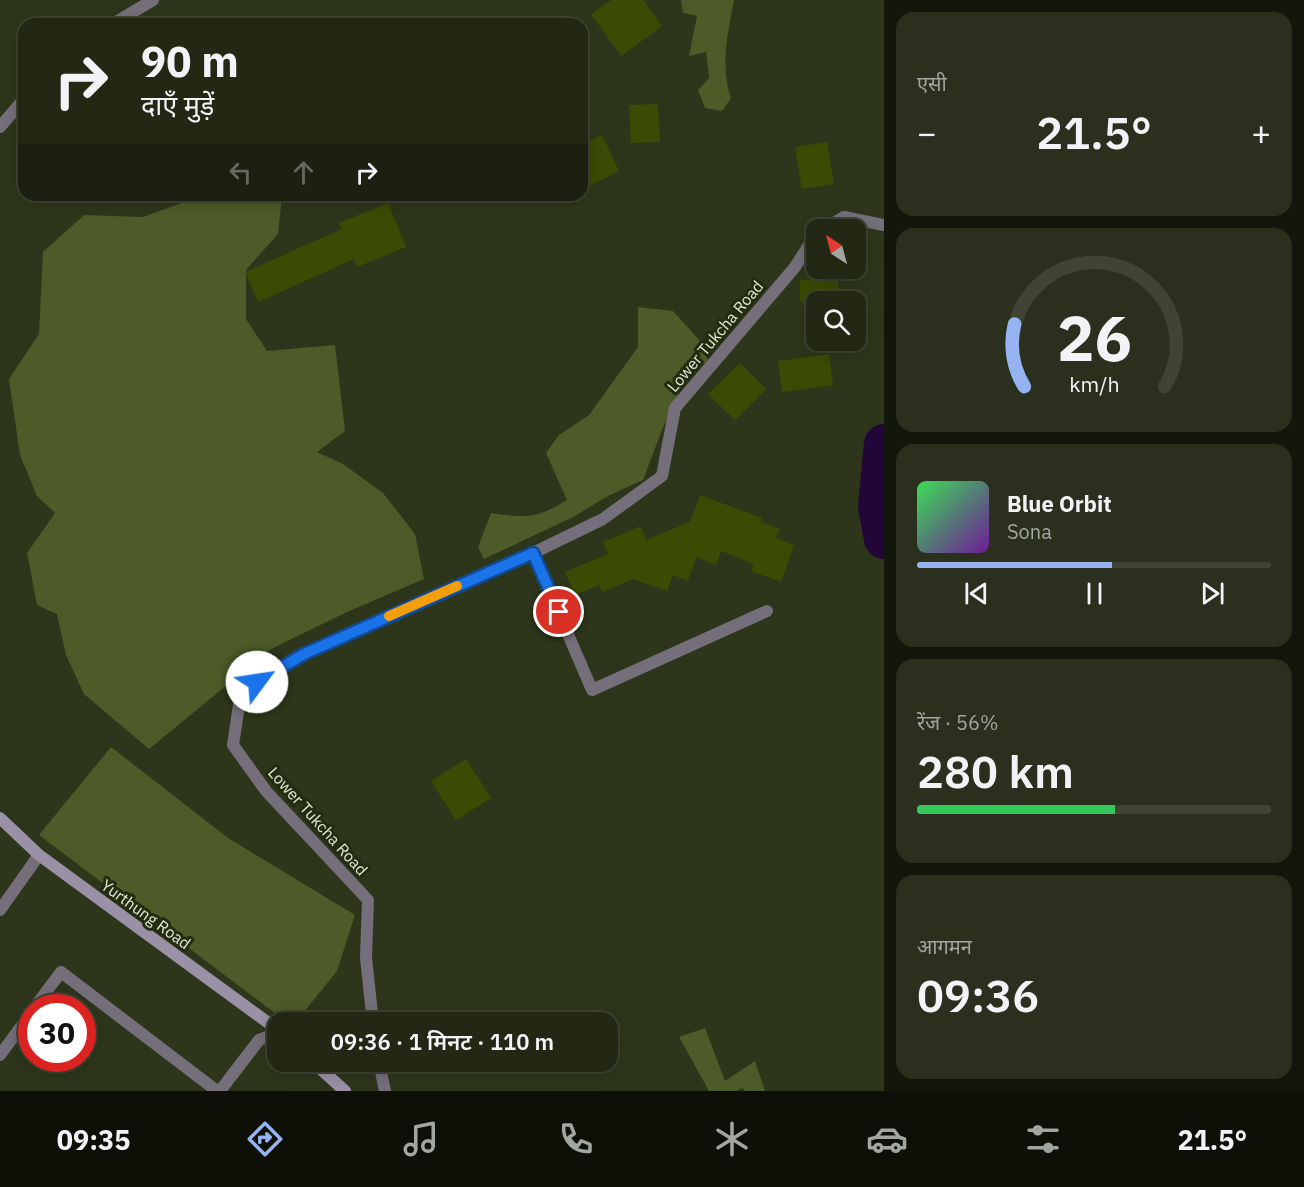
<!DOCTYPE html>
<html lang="hi">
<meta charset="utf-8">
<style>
body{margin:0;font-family:"IBM Plex Sans","Noto Sans Devanagari",sans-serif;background:#2a301d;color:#f1f3f6;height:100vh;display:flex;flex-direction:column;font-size:22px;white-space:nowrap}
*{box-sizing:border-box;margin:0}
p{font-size:20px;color:#a2a6a0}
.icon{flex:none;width:33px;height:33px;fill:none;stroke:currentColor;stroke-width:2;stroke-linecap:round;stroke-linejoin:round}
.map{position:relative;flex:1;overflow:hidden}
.side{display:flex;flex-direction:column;gap:12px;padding:12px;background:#13160b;width:420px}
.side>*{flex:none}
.hud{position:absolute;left:18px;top:18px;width:570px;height:183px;border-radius:18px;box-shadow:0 3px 15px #0003,0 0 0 2px #3f4434;background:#222814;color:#f1f3f6;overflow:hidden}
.needle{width:39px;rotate:324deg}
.buttons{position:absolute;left:806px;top:219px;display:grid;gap:12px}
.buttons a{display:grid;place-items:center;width:60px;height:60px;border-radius:12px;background:#222814;box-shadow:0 3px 15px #0003,0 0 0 2px #3f4434;font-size:30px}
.speed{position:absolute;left:18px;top:994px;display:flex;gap:12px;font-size:30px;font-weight:700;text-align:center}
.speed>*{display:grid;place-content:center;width:78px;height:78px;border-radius:50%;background:#222814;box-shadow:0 3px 15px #0003,0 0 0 2px #3f4434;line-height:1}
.speed .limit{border:9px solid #d22;background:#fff;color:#111}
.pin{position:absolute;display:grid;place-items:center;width:51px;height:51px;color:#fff;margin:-26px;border:3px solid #fff;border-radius:50%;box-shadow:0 2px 6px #0007}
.me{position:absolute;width:66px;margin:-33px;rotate:59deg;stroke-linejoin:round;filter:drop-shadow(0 0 4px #0008)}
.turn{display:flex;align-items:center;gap:21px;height:126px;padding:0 24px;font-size:27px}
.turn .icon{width:78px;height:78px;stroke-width:2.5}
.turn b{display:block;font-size:42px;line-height:51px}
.lanes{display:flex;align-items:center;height:57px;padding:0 24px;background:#0003;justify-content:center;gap:30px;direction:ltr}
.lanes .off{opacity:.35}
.big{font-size:45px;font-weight:600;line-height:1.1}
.side .card{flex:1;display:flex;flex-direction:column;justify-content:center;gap:9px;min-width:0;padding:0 21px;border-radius:18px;background:#2a301d}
.side .dial{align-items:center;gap:0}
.dial svg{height:156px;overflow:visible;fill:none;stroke:#3f4434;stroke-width:7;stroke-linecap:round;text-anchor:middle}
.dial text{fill:#f1f3f6;stroke:none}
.song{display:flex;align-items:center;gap:18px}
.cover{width:72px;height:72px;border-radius:9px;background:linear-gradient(135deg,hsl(130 70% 55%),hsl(280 70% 35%))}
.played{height:6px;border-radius:3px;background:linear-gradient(90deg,#95b2f1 55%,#3f4434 55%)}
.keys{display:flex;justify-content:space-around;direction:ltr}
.heat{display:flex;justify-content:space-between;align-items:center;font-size:33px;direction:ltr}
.charge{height:9px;border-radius:4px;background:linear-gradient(90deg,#34c759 56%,#3f4434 0)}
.trip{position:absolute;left:267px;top:1012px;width:351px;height:60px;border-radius:18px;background:#222814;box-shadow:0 3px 15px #0003,0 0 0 2px #3f4434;font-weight:600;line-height:60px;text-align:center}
.tabs{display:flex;height:96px;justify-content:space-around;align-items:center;background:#0e1008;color:#a2a6a0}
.tabs .icon{width:42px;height:42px}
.tabs .on{color:#95b2f1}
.tabs b{font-size:27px;color:#f1f3f6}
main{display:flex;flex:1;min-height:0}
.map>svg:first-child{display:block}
.green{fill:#4c5b28}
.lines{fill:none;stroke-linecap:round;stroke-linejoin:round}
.river{stroke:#220638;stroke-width:40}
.building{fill:#3b4b04}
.service{stroke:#756f7c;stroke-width:12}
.minor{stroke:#756f7c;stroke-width:12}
.tertiary{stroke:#756f7c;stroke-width:12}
.secondary{stroke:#9a91a6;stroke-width:12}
.route-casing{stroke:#114b97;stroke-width:15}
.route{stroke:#1a73e8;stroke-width:10}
.slow{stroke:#f59e0b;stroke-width:10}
.labels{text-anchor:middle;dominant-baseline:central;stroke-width:6;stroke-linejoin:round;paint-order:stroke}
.street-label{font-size:16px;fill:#e1e7d6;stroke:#242c10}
</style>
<main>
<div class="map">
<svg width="884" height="1091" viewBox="0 0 884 1091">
<rect width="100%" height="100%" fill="#2d361a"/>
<g class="green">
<path d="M681 0H734C728 32 720 66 731 98L722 111 705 108 698 90 709 78 706 52 689 56 697 16 683 13Z"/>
<polygon points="204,195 282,195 278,234 246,270 246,319 267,351 335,345 345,431 317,452 343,464 383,493 415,534 424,579 347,612 271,649 149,749 84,694 66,655 57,614 37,605 27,553 55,513 37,496 20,455 9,379 39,334 43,252 84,215 143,217"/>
<path d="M638 307 673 311 699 340 708 360 683 384 663 427 643 480 606 497 575 516 484 559 478 547 491 513C527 518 536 519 567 500L546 453 559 435 589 415 638 347Z"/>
<polygon points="111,747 228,838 355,915 337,971 295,1023 288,1023 39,835"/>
<polygon points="705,1028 725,1081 755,1061 765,1091 745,1091 742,1088 737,1091 709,1091 679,1037"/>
</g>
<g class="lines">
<polyline class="river" points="884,444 878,506 884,539"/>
</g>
<g class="building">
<polygon points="611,0 643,0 662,26 621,56 591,14"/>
<polygon points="658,104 660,142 631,143 629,105"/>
<polygon points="602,135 619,171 582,190 582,145"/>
<polygon points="827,142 834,184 802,189 795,147"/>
<polygon points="388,203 406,247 357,267 354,259 258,302 245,272 342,229 339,223"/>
<polygon points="838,278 839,302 800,302 800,280"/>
<polygon points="829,354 833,385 782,392 778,361"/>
<polygon points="740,363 766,389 735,420 708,394"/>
<polygon points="700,495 762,518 761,522 780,529 776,538 794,545 781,582 751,571 754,564 721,551 716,565 696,557 688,581 673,575 667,591 633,579 602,592 599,585 575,595 565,572 608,554 603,542 641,526 646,540 690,522"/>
<polygon points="466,759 491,798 456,820 431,781"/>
</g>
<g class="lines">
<g class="service">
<polyline points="533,553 592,690 767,611"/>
<polyline points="0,910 39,855"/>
<polyline points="34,1008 61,972 217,1091"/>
<polyline points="0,1055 32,1012"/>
<polyline points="220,1091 259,1040 278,1033"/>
</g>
<g class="minor">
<polyline points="822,230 844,217 884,225"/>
<polyline points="373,1023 366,958 368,900 266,791 233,745 241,692 304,654 533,553 603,519 662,476 675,408 795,267 816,234"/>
<polyline points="379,1062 385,1091"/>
</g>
<g class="tertiary">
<polyline points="113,24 153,0"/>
<polyline points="0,127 24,99"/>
</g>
<g class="secondary">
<polyline points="0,818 39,855 278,1030"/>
<polyline points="313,1062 345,1091"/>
</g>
</g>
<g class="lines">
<defs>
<polyline id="route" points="257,682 304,654 533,553 559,612"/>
</defs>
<use href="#route" class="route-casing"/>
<use href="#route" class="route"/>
<polyline class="slow" points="389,616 457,586"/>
</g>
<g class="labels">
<g class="street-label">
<text transform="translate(715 336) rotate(-50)">Lower Tukcha Road</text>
<text transform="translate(318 821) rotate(48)">Lower Tukcha Road</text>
<text transform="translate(146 914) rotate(36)">Yurthung Road</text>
</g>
</g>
</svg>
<div class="buttons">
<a><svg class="needle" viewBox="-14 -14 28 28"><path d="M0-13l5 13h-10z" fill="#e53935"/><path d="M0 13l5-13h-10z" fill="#a2a6a0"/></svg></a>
<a><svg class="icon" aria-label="search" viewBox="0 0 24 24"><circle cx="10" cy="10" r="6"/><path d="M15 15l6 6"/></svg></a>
</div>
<div class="speed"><div class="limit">30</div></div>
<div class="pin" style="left:559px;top:612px;background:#d93025"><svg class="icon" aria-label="arrive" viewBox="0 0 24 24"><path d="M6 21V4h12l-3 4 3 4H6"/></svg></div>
<svg class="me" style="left:257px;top:682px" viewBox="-20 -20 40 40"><circle r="19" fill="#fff"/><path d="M0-13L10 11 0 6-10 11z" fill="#1a73e8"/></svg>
<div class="trip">09:36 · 1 मिनट · 110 m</div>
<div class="hud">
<div class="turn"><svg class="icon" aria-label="right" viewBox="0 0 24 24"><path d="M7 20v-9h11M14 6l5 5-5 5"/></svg><div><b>90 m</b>दाएँ मुड़ें</div></div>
<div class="lanes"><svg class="icon off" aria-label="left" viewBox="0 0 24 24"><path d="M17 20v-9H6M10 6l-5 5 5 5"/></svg><svg class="icon off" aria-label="ahead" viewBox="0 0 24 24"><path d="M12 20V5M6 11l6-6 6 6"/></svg><svg class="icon" aria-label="right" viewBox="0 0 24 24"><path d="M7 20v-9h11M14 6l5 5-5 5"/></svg></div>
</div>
</div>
<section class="side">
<div class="card"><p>एसी</p>
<div class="heat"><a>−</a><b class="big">21.5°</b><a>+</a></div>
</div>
<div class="card dial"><svg viewBox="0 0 100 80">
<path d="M14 69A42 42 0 1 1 86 69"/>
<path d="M14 69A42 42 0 0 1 9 37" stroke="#95b2f1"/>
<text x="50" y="56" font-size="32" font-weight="700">26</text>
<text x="50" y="72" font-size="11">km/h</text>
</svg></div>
<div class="card">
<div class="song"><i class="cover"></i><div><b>Blue Orbit</b><p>Sona</p></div></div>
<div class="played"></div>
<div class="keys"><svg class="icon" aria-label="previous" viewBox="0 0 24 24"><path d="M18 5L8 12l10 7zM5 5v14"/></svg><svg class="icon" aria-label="pause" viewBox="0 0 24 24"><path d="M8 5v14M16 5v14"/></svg><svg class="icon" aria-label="next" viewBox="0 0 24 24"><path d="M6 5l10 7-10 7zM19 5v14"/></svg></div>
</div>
<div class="card"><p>रेंज · 56%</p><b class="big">280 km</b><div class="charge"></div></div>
<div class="card"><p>आगमन</p><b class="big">09:36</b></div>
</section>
</main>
<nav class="tabs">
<b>09:35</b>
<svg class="icon on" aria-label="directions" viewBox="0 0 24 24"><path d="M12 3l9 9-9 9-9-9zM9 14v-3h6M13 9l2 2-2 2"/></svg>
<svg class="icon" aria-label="music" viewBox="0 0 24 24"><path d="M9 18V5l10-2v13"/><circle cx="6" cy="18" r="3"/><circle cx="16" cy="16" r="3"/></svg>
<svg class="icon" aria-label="phone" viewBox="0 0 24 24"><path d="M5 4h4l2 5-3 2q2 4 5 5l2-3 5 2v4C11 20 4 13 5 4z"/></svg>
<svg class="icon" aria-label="climate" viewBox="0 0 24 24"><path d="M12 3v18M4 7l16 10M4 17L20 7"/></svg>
<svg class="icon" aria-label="car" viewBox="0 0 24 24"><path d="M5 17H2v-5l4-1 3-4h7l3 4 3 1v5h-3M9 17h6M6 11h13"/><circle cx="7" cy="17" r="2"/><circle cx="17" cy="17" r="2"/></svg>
<svg class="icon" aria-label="filters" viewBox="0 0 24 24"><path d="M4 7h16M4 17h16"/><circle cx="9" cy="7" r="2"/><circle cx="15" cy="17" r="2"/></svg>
<b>21.5°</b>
</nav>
